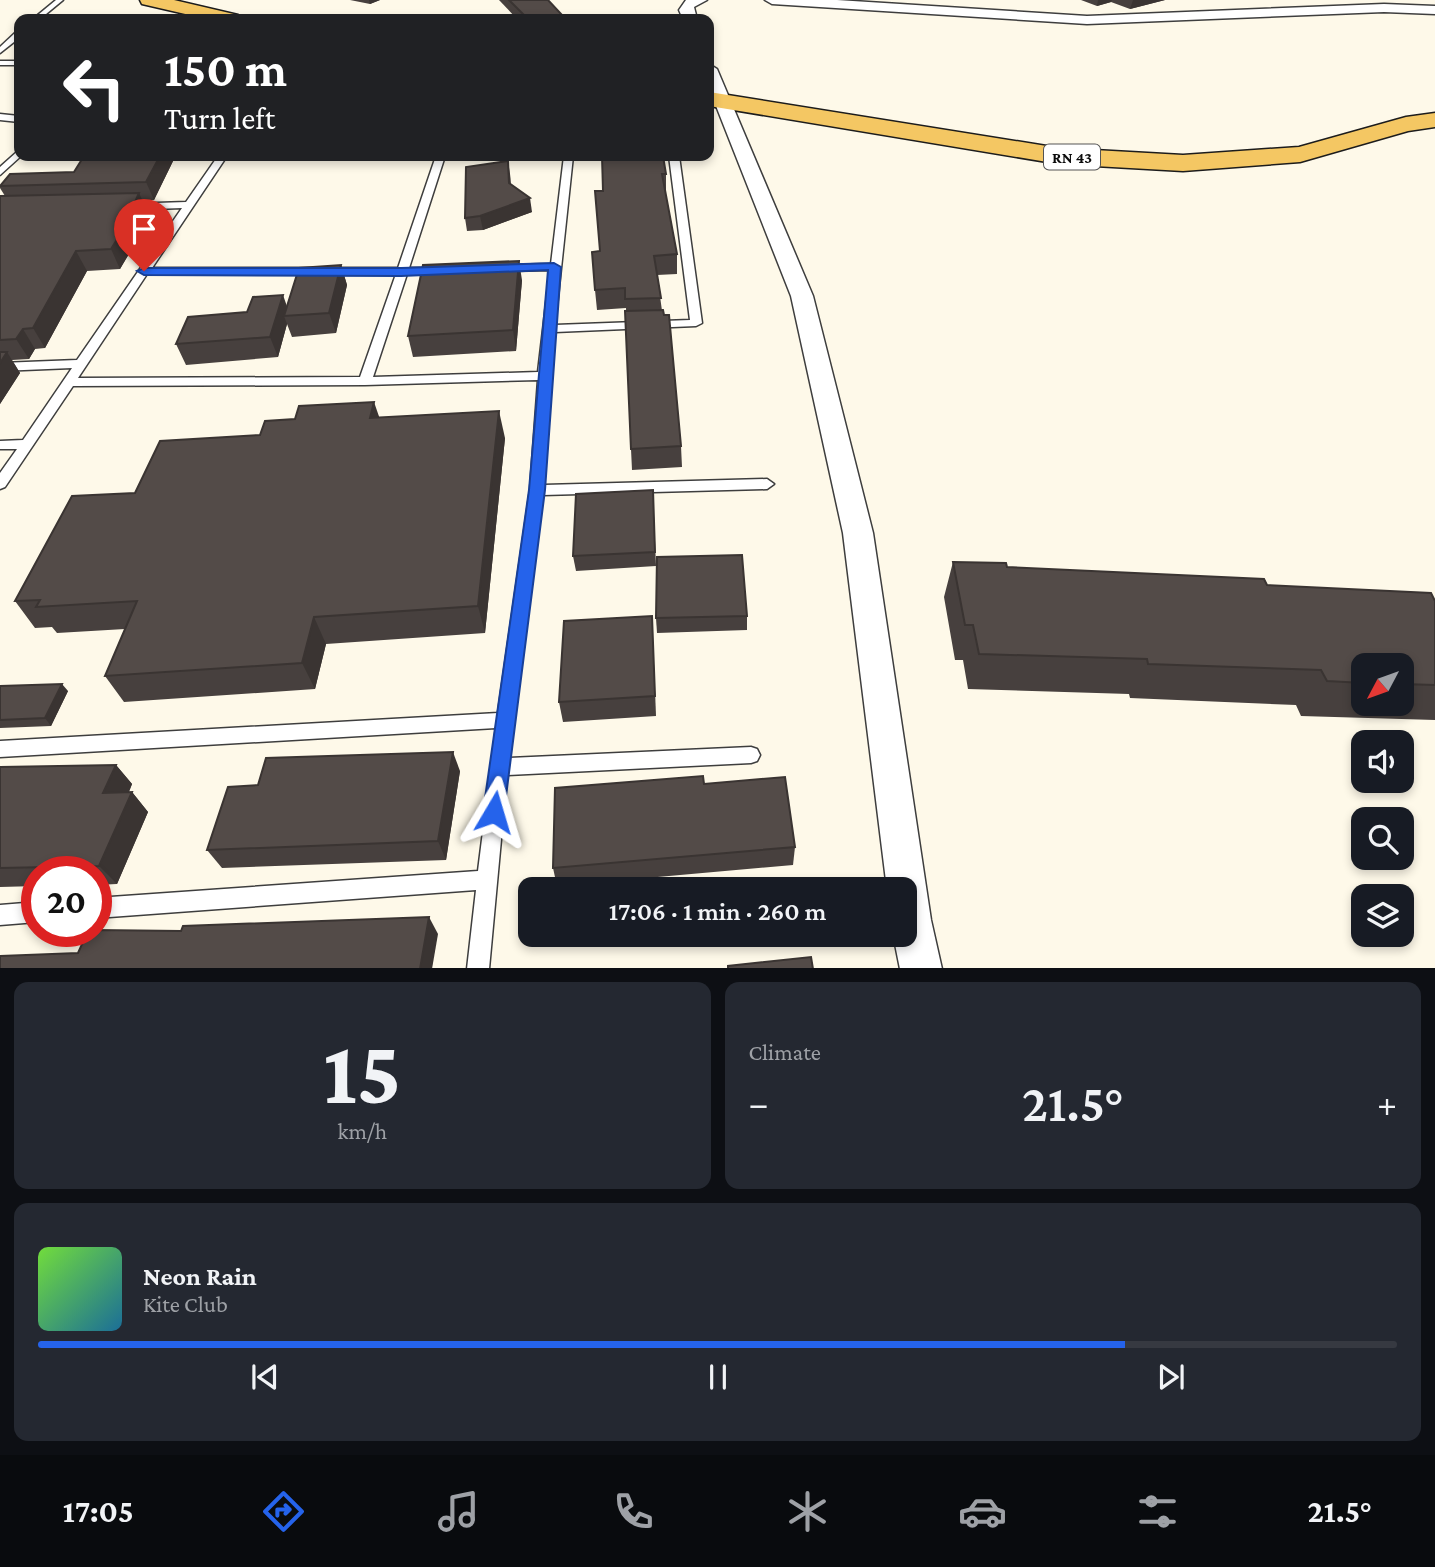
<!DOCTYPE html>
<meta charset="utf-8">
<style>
body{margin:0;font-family:"Crimson Pro",serif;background:#242831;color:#f1f3f6;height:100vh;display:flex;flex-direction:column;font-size:26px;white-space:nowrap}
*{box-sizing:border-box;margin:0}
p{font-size:23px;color:#9ea1a6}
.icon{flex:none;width:38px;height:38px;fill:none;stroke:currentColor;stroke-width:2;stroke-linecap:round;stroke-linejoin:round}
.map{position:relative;height:968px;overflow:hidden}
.panel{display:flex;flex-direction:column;gap:14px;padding:14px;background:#0d0f14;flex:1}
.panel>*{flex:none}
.hud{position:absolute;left:14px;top:14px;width:700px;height:147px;border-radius:14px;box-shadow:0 4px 10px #0003;background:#202124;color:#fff;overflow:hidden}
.needle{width:46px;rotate:229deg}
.fabs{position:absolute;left:1351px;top:653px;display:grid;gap:14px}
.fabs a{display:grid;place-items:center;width:63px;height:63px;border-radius:14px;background:#171b24;box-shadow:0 4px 10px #0003;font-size:35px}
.speed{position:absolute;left:21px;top:856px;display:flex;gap:14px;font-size:35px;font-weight:700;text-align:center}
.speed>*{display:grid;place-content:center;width:91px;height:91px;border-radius:50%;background:#171b24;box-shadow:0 4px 10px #0003;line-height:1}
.speed .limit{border:10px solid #d22;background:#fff;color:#111}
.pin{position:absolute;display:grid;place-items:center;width:60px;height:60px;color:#fff;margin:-72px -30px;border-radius:50% 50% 50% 0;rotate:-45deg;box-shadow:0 0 7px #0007}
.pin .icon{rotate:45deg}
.me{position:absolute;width:77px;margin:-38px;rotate:7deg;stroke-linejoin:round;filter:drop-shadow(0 0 5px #0008)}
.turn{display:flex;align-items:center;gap:24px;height:147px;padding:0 35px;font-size:32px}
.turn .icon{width:91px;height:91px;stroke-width:2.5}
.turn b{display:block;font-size:49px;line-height:60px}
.big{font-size:52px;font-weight:600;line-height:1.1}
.panel .card{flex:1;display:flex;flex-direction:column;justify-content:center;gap:10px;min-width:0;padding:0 24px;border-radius:14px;background:#242831}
.panel .dial{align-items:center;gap:0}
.dial b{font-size:91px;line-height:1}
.song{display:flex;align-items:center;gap:21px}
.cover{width:84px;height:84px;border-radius:10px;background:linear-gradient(135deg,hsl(100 70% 55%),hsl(200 70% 35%))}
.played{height:7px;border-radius:4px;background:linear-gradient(90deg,#2563eb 80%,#363941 80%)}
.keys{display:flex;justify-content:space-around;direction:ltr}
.heat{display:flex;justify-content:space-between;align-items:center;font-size:38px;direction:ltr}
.panel .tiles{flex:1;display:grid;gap:14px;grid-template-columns:1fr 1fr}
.card:last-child{grid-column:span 2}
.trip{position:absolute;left:518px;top:877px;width:399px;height:70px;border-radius:14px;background:#171b24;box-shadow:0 4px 10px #0003;font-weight:600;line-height:70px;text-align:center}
.dock{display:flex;height:112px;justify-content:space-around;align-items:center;background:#090b0e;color:#9ea1a6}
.dock .icon{width:49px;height:49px}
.dock .selected{color:#2563eb}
.dock b{font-size:32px;color:#f1f3f6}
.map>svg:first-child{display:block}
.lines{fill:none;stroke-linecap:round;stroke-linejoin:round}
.service-casing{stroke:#3e3e3e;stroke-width:3}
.minor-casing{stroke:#3e3e3e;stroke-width:3}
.primary-casing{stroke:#1c1c1c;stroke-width:3}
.service{fill:#fff;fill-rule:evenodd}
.minor{fill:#fff;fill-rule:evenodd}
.primary{fill:#f4c763;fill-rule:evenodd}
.wall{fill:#47403e;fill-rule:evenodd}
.shaded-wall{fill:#3a3432}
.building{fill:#534b48;stroke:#3a3432;stroke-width:2}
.route{fill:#2563eb;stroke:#184099;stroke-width:2}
.labels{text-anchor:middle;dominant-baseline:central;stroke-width:7;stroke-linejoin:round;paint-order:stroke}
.shield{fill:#fff;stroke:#545454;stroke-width:2}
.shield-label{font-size:16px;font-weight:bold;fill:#0b0b0b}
</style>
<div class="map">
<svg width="1435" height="969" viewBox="0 0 1435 969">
<rect width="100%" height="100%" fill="#fef9e9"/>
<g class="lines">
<defs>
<g id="service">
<polygon points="56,0 63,0 40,19 33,19"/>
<polygon points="16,32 19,32 19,38 0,53 0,47"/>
<rect x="0" y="61" width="19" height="4"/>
<polygon points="0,114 19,116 19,122 0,120"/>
<polygon points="19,150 19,156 21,156 0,175 0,167"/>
<path d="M218 156H227L152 268H398L436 156H445L409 268H440L445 271 440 274H407L373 377 538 372 550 270 502 271 497 268 502 265 551 264 564 156H573L555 325 690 320 669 156H679L702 323 696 326 555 332 544 485 767 479 774 484 767 489 543 495 509 758 751 747 757 749 760 755 757 761 751 763 507 775 489 969H467L476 890 96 918V898L478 871 496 728 0 757V741L498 713 530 490 538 380 365 385 73 386 5 487 0 489V473L17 449H0V441L23 440 72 368 0 371V363L77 360 182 208 127 210 122 207 127 204 186 202ZM147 274H396L360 377 78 378Z"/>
<polygon points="37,902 37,922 0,925 0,905"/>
</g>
<g id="minor">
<polygon points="686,0 707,0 694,7 697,19 683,19 679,10"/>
<polygon points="765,0 837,0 1087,16 1384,4 1435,6 1435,14 1384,12 1087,24 772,4"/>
<polygon points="709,64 717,69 813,296 873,533 931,920 942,969 900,969 893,934 905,934 905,889 887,889 843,533 791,296 709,88"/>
</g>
<g id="primary">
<polygon points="140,0 174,0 238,15 241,19 207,19 142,4"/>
<polygon points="709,92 1059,148 1183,155 1299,147 1406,117 1435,113 1435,127 1408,131 1300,162 1183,171 1059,164 709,106"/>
</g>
</defs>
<use href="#service" class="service-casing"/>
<use href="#minor" class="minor-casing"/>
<use href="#primary" class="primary-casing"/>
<use href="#service" class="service"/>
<use href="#minor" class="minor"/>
<use href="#primary" class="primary"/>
</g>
<g class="wall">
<polygon points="350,0 380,0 370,4"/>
<polygon points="499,0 548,0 564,19 517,19"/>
<polygon points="1081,0 1165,0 1130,9 1111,2 1097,6"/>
<polygon points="84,156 175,156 175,157 154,200 143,201 148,212 147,214 149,220 120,269 87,271 45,348 35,349 29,359 12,360 20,373 0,404 0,196 5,196 0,188 0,185 74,172"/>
<polygon points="602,156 666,174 666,193 665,193 677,254 677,274 657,275 681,446 682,467 632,470 631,449 626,308 597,310 595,290 600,251 603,191"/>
<polygon points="510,174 511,185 532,212 483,230 467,231 465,218"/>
<polygon points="341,265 347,285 336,333 292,337 287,324 278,357 186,365 176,344 247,312 287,307"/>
<polygon points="522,280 516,351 413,357 408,336"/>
<polygon points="379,418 505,438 485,633 326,644 315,689 124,702 105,676 125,629 57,633 52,627 35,628 15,601 135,493 260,435"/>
<polygon points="653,490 656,566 576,571 573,556"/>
<path d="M953 562 1007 567 1267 585 1435 601V720L1301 716 1296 705 1130 698 1129 694 968 689 963 660H955L944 597ZM1363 665H1402V704H1363Z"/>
<polygon points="747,616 747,630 657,633 656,618"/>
<polygon points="653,637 656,716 563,722 559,702"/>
<polygon points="0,686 68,691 51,726 0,728"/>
<polygon points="116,765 132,784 129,792 132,792 148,812 117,884 96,885 96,872 37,872 37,886 0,887 0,767"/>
<polygon points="460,771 446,860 222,868 207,850"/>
<polygon points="795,847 793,865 557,886 553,868"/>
</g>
<g class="shaded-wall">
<polygon points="369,0 380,0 370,4"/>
<polygon points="1098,0 1112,0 1111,2 1097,6"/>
<polygon points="1133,0 1165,0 1130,9"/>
<polygon points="563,16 564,19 545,19"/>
<polygon points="160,156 175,156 175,157 154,200 146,182"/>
<polygon points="508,161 510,174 511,196 509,183"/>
<polygon points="139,193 148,212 147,214 149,220 120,269 111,249"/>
<polygon points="530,198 532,212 483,230 480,216"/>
<polygon points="76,251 87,271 45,348 33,328"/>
<polygon points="519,261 522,280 516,351 513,330"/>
<polygon points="341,265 347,285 336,333 329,313"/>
<polygon points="283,295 290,315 284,316 287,324 278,357 270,337"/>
<polygon points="23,329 35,349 29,359 16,339"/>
<polygon points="7,352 20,373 0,404 0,363"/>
<polygon points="374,402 383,428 370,418"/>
<polygon points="499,411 505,438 485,633 478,606"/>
<polygon points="314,617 326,644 315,689 302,663"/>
<polygon points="62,684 68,691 51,726 45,718"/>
<polygon points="453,752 460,771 446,860 438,841"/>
<polygon points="116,765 132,784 120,812 103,793"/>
<polygon points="132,792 148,812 117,884 99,866"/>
<polygon points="429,917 438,934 432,969 420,969"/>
</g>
<g class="building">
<polygon points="509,0 548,0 563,16 545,19 528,19"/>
<polygon points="84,156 160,156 146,182 0,186 10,174 74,172"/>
<polygon points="602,156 663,156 666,174 662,174 677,254 654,256 661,298 625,299 625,288 595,290 592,252 600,251 595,191 603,191"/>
<polygon points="508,161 509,183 530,198 480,216 465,218 466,167"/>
<polygon points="139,193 135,202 141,201 111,249 76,251 33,328 23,329 16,339 0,340 0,196"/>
<polygon points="519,261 513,330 408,336 423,265"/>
<polygon points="341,265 329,313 284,316 299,268"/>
<polygon points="283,295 270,337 176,344 188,317 247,312 253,297"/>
<polygon points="663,310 664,315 669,315 681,446 631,449 625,311"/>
<polygon points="0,352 7,352 0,363"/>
<polygon points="374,402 370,418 499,411 478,606 314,617 302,663 105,676 137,601 36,607 40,600 15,601 72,496 135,493 160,441 260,435 265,421 295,419 299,406"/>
<polygon points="653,490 655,552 573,556 576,494"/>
<polygon points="742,555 747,616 656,618 657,557"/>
<polygon points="953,562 1006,563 1007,567 1264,579 1267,585 1431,593 1435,601 1435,685 1402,684 1402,665 1363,665 1363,683 1327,681 1321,670 1148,664 1147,659 979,654 973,625 965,625"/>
<polygon points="652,616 655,696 559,702 564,621"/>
<polygon points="62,684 45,718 0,720 0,686"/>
<polygon points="453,752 438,841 207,850 228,787 258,785 266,758"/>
<polygon points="116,765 103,793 132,792 99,866 0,868 0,767"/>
<polygon points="703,776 704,784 785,777 795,847 553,868 555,788"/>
<polygon points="429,917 420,969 0,969 0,956 78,953 88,931 96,931 96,930 181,931 183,926"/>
<polygon points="811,957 813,969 728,969 728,966"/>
</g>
<polygon class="route" points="554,263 561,267 545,490 504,812 501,819 494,822 486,819 483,812 529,490 548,270 401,276 144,275 137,271 144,268 401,268"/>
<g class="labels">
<rect class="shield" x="1044" y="144.5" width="56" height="25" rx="5"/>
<g class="shield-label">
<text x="1072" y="157">RN 43</text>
</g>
</g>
</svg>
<div class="fabs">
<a><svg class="needle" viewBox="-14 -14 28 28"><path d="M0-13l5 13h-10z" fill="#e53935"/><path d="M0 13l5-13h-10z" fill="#9ea1a6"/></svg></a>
<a><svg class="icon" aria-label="sound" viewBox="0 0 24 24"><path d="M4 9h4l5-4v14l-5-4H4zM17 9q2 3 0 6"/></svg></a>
<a><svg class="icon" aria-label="search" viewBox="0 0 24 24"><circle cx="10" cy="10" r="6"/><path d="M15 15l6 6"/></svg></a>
<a><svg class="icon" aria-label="layers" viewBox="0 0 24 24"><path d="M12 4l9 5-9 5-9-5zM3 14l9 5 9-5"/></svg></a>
</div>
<div class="speed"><div class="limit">20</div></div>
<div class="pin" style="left:144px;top:271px;background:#d93025"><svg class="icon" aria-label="arrive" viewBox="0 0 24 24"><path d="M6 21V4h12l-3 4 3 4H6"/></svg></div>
<svg class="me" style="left:494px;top:812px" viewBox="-20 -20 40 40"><path d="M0-17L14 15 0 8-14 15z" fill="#2563eb" stroke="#fff" stroke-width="4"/></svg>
<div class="trip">17:06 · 1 min · 260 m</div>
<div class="hud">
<div class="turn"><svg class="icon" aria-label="left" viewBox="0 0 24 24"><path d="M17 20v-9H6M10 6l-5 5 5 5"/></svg><div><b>150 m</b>Turn left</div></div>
</div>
</div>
<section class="panel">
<div class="tiles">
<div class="card dial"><b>15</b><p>km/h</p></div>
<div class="card"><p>Climate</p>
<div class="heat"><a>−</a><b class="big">21.5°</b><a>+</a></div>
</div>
<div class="card">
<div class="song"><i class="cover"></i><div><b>Neon Rain</b><p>Kite Club</p></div></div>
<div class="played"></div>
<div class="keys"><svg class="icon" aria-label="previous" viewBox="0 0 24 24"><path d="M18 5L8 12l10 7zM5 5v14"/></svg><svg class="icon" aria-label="pause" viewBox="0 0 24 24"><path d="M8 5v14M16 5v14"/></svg><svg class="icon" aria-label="next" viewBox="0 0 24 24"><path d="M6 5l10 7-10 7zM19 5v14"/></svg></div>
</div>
</div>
</section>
<nav class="dock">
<b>17:05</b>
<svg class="icon selected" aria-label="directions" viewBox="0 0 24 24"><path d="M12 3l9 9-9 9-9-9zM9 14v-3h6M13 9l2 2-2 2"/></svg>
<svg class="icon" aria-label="music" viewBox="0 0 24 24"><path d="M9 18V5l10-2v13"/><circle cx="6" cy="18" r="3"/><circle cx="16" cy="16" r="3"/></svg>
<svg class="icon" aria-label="phone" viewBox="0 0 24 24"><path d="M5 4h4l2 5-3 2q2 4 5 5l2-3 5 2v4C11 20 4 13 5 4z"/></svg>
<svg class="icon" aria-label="climate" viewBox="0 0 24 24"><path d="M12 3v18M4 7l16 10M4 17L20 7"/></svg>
<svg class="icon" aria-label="car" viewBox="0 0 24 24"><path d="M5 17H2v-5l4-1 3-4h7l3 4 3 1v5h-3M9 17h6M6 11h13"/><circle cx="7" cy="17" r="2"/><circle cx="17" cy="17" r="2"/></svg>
<svg class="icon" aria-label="filters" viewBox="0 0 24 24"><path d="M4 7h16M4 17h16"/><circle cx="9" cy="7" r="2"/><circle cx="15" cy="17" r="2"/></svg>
<b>21.5°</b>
</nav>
